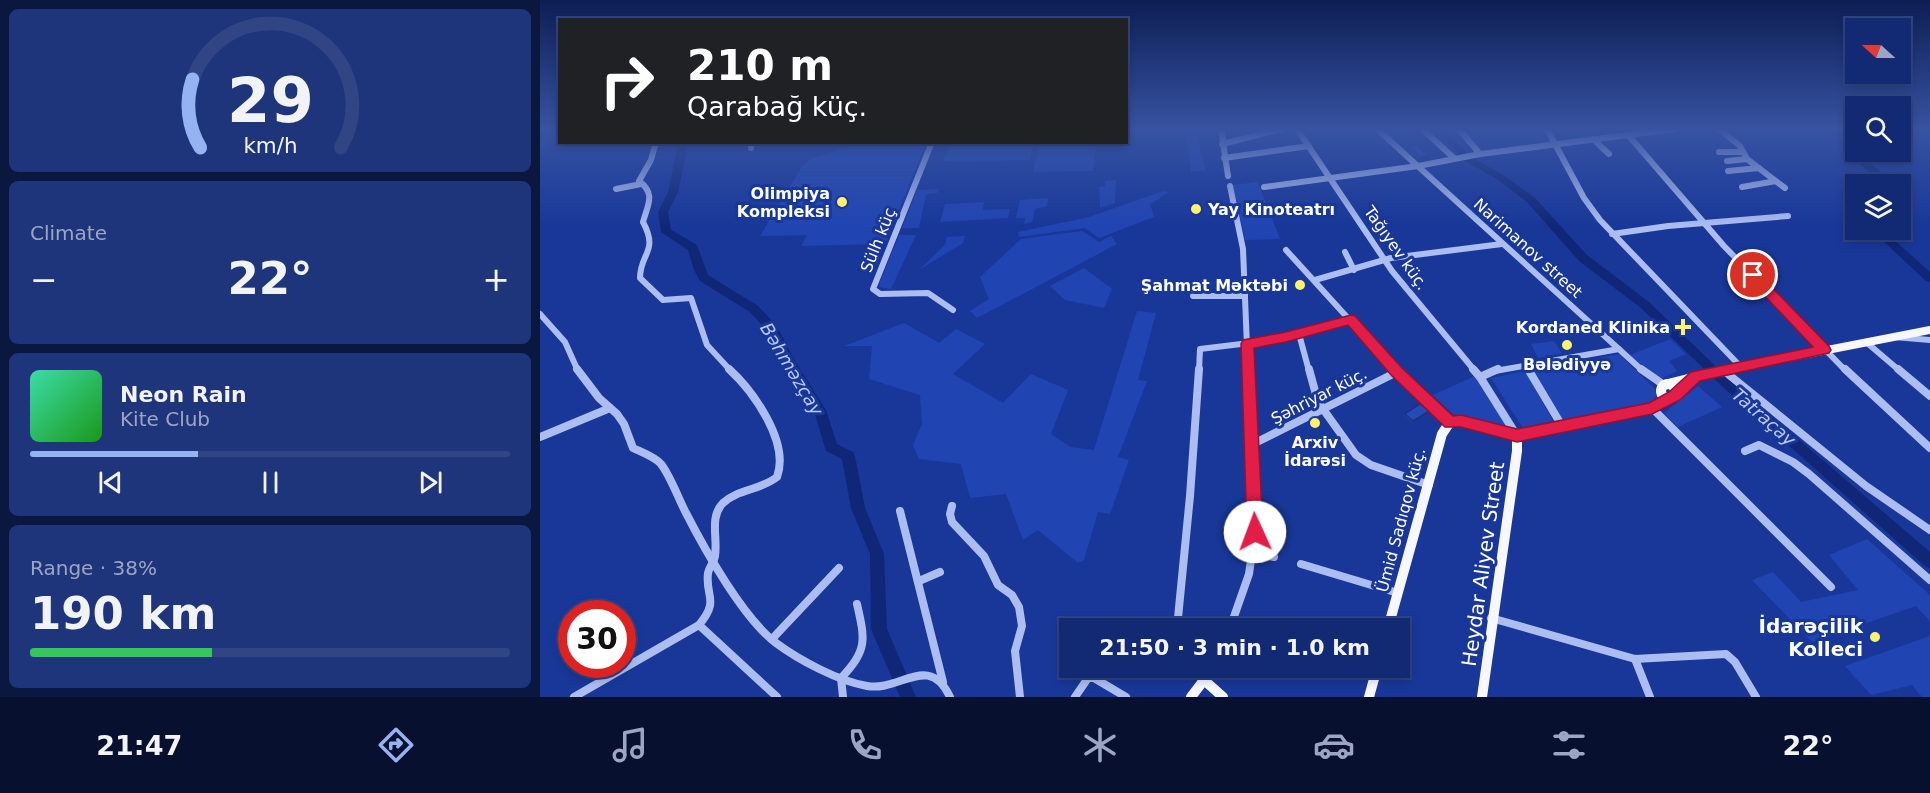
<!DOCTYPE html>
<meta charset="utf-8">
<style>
body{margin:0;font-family:"DejaVu Sans",sans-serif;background:#1f357b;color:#f1f3f6;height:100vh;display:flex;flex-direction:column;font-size:22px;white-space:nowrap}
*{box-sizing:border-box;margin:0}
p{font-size:20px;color:#9ca6c4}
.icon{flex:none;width:33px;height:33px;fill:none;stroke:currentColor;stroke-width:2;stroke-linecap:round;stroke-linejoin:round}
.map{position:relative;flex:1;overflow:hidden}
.details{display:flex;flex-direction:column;gap:9px;padding:9px;background:#0a173f;width:540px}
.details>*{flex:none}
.banner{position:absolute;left:18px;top:18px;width:570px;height:126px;border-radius:0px;box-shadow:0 3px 9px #0003,0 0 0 2px #314585;background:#202124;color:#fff;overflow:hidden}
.needle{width:39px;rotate:291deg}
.fabs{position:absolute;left:1305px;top:18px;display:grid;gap:12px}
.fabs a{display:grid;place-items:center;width:66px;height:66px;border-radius:0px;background:#122973;box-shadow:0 3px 9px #0003,0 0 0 2px #314585;font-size:30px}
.speed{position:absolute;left:18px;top:600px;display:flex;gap:12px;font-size:30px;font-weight:700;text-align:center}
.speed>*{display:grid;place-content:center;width:78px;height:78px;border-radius:50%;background:#122973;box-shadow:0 3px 9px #0003,0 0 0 2px #314585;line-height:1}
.speed .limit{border:9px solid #d22;background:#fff;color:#111}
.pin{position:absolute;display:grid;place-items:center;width:51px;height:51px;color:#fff;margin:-26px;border:3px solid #fff;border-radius:50%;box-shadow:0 2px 6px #0007}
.me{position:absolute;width:66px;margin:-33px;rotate:358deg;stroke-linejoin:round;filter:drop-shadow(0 0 4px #0008)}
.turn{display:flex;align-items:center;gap:21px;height:126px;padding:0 30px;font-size:27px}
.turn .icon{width:78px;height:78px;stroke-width:2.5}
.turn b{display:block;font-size:42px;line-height:51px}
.big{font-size:45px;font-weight:800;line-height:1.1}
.details .tile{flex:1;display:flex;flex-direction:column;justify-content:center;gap:9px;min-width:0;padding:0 21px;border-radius:9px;background:#1f357b}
.details .dial{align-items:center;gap:0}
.dial svg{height:156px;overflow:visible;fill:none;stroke:#314585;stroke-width:7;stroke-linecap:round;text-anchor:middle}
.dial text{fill:#f1f3f6;stroke:none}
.song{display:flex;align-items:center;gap:18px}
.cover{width:72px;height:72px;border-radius:9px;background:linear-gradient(135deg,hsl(160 70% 55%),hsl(120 70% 35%))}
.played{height:6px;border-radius:3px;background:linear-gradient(90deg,#95b2f1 35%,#314585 35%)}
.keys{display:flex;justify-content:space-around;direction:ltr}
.heat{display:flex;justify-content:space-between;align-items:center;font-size:33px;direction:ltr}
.charge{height:9px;border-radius:4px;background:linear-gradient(90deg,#34c759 38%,#314585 0)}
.trip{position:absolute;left:519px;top:618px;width:351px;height:60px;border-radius:0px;background:#122973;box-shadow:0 3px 9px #0003,0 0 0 2px #314585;font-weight:800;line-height:60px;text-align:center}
.tab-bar{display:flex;height:96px;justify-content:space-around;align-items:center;background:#07102e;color:#9ca6c4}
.tab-bar .icon{width:42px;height:42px}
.tab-bar .on{color:#95b2f1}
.tab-bar b{font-size:27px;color:#f1f3f6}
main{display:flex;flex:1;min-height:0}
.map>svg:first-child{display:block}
.green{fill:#2045b2}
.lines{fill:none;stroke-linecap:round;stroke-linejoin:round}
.river{fill:#0f2776;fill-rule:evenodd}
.minor-far1{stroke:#acbef1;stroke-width:6}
.minor{stroke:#acbef1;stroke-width:8}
.major-far1{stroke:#f7f8ff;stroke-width:8}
.major{stroke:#f7f8ff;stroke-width:10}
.wall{fill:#21409d}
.shaded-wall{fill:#1b3480}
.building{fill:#264ab7;stroke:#1b3480;stroke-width:1.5}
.route{fill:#e11d48;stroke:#92132f;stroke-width:1.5}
.poi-dot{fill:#fff26d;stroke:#183799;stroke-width:2}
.labels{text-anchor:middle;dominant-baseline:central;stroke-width:6;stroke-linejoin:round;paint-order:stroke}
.poi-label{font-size:16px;font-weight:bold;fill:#fff;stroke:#183799;text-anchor:end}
.street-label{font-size:16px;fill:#fff;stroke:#183799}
.water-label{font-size:18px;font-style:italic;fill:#b9c9f8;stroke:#183799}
.near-street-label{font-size:20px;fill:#fff;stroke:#183799}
.near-poi-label{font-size:20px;font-weight:bold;fill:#fff;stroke:#183799;text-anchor:end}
</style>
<main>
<section class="details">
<div class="tile dial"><svg viewBox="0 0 100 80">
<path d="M14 69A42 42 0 1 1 86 69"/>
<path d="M14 69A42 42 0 0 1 10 34" stroke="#95b2f1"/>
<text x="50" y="56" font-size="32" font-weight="700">29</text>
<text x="50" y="72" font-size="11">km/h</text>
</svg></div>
<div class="tile"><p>Climate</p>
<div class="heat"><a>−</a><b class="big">22°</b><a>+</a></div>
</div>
<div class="tile">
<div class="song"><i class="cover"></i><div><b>Neon Rain</b><p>Kite Club</p></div></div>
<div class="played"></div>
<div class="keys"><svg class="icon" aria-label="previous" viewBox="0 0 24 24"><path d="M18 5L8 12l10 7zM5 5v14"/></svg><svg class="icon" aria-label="pause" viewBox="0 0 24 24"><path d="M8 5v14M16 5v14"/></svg><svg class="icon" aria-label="next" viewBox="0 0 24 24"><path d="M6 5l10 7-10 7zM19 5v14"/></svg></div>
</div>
<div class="tile"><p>Range · 38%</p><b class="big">190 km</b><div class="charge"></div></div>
</section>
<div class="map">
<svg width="1390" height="697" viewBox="0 0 1390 697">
<rect width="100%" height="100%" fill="#183799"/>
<g class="green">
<polygon points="645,129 662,129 657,137 666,170 651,172"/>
<polygon points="500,142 556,143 553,171 493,172"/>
<polygon points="320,143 386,143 345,244 261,246 267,235 220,236 261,168 270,159"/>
<polygon points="410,143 410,142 494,143 490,160 403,161"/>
<polygon points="576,180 575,203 560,208 559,187 565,186 565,181"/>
<polygon points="718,182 740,239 705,240 693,185"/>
<polygon points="399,189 397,193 386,194 379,228 362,228 377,190"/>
<polygon points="623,191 629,192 610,204 614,217 559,238 545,228 479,237 478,232 549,217"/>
<polygon points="508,198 507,206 495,209 492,222 484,224 485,218 476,218 480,200"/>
<polygon points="444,202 443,210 470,209 468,218 400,222 405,204"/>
<polygon points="542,231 559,242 571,236 577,244 437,318 430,311 449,299 440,277 481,239"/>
<polygon points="359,235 376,235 351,289 339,287 340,282"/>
<polygon points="425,236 423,243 379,270 405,245 407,237"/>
<polygon points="544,268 572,289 564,308 525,300 510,286"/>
<polygon points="597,311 616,313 598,380 607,381 578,457 589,460 570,514 558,512 544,560 538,563 498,530 483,540 466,494 430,498 421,464 379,459 373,445 382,424 380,395 329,379 332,346 304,346 364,323 399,343 416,329 445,344 413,374 463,403 491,374 528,390 511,434 530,447 554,450"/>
<polygon points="1130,339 1146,354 1129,361 1137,371 1120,379 1090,355"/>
<polygon points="1014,341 1022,353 998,358 991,344"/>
<polygon points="1079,354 1115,389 1116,396 1110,405 1024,422 993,370"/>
<polygon points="985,371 1014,423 983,428 951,378"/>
<polygon points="935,376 966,426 913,414 893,395"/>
<polygon points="1158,386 1182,407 1138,427 1124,413"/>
<polygon points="1327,539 1390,595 1390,621 1376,606 1272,642 1212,580 1233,572 1261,602 1318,590 1289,555"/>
<polygon points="1390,636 1390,697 1382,697 1372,685 1331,695 1305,666"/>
</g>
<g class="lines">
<g class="river">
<polygon points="895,129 904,129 931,157 963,175 995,198 1047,255 1109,302 1195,385 1390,552 1390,568 1385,566 1187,391 1101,308 1039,261 987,202 957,179 925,161"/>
<polygon points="1291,129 1299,129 1312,149 1344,174 1350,184 1340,184 1337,178 1306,153"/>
<polygon points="135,142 144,142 147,149 138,192 128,212 131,230 157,245 168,275 218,306 236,325 256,363 286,410 297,444 313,452 315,456 325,508 344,554 347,629 376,697 360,697 331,629 330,554 311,508 302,459 286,451 274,411 247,369 227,331 210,312 160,281 154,270 148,250 121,232 118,212 128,192 137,149"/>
<polygon points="1340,230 1350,230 1351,237 1390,272 1390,282 1386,281 1342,240"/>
</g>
<g class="minor-far1">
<polyline points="681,129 688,176"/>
<polyline points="757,129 852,271 935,371"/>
<polyline points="837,129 1103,371"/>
<polyline points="882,129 914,158"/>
<polyline points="919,129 940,154"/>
<polyline points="1007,129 1044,198 1060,220 1201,367"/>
<polyline points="1179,129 1200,146 1207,159 1245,188"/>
<polyline points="1089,136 1184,246 1306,371"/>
<polyline points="1053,139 1069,154"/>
<path d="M116 142 111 160 99 181C116 194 108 204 103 222 119 252 100 253 100 278L123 300 151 298 167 345 191 371"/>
<polyline points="211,142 211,148"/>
<polyline points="392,142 333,289 340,294 388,293 413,310"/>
<polyline points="682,144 742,129"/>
<polyline points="1179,152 1202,152"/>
<polyline points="684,158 769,146"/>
<polyline points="1187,161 1207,159"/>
<polyline points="1188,171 1219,168"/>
<polyline points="690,186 703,249 708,371"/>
<polyline points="724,187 878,166 940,154 1135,129"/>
<polyline points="1202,187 1236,181"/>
<polyline points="76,189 101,184"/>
<polyline points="1072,234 1128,226 1248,216"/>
<polyline points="746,250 856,371"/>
<polyline points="805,252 814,270"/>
<polyline points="775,280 851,258 962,244"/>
<polyline points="653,296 705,296"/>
<polyline points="0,314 25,342 38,371"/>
<polyline points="759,334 769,371"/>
<polyline points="1354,337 1390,340"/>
<polyline points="1326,342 1360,371"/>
<polyline points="985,364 989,371"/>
<polyline points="659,371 660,349 734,340 811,319"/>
<polyline points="955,371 1079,349"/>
</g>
<g class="minor">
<path d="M37 369 59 398 77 414 84 424 93 448C101 452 115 457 121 464 131 477 138 498 146 513 165 550 203 618 236 643 259 660 298 681 327 686 360 692 389 652 410 697"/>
<polyline points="769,369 778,402 816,455 831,465 889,485"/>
<polyline points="854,369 910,422"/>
<polyline points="933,369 940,377"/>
<polyline points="958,369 940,377 977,436"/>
<polyline points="988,369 1022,426"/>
<polyline points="1101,369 1124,385"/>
<polyline points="1305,369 1390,448"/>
<polyline points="1358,369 1390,396"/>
<polyline points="1183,370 1326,486 1390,530"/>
<polyline points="1112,408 1291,587"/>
<polyline points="0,437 70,408"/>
<polyline points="713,444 857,372"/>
<polyline points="1205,451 1219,445 1253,462 1269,474 1390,580"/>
<polyline points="412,506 410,514 412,522 444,556 458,585 472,595 479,607 482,626 475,651 480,697"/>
<polyline points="360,511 403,682"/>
<polyline points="714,553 734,557"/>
<polyline points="761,564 858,593"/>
<polyline points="379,581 400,572"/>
<polyline points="951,618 1095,659 1186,654 1195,662 1216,697"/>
<polyline points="159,625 237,697"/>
<polyline points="637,628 650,496 659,369"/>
<polyline points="690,628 709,574 715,532 708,369"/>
<polyline points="232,639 299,568"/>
<polyline points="1095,659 1110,697"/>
<polyline points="548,678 551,668"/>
<polyline points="664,680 672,668"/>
<path d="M34 697 159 625C180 600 165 597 168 573 169 567 174 563 175 556 178 539 169 517 183 503 198 489 221 490 237 477 250 442 213 391 189 369"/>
<path d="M303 697 301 678C328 651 325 639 317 604"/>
<polyline points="535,697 548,678 554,678 586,697"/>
</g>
<polyline class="major-far1" points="1180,371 1390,330"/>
<g class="major">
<circle cx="1128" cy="391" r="7"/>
<polyline points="1124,385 1188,369"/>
<polyline points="848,628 902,434 910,422 920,421 977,436 1112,408 1134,396"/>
<polyline points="651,697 664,680 683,697"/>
<polyline points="829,697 837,668"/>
<polyline points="942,697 977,451 977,436"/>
</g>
</g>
<g class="wall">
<polygon points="870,147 888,155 887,159 879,160 869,151"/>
<polygon points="888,413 873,423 864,416 865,414"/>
</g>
<g class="shaded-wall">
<polygon points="888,155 887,159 879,160 880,157"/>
<polygon points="889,411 888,413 873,423 873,421"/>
</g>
<g class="building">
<polygon points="876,145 888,155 880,157 870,147"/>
<polygon points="880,404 889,411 873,421 865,414"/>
</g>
<linearGradient id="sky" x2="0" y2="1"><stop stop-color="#0d1e54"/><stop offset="0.57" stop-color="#3753a2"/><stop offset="1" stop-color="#3753a2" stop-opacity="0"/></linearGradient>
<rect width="1390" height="227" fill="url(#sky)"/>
<polygon class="route" points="1213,271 1217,272 1289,346 1291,350 1289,353 1160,381 1140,400 1112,414 977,442 921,427 905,427 852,376 808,325 746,342 714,348 723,532 721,537 715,539 709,537 707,532 701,344 703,340 746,332 811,315 815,316 862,368 913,416 921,415 977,429 1109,403 1129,392 1151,372 1273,347 1208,278 1206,275"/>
<g class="poi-dot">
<circle cx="302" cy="202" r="6"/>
<circle cx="656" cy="209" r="6"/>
<circle cx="760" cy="285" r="6"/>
<path d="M1140 318h6v6h6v6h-6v6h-6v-6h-6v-6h6z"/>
<circle cx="1027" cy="345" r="6"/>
<circle cx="775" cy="423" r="6"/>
<circle cx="1335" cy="637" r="6"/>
</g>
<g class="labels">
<g class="poi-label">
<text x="290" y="193">Olimpiya<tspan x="290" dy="18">Kompleksi</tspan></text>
<text x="668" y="209" text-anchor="start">Yay Kinoteatrı</text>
<text x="748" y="285">Şahmat Məktəbi</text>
<text x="1130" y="327">Kordaned Klinika</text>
<text x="1027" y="364" text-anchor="middle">Bələdiyyə</text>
<text x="775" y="442" text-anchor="middle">Arxiv<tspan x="775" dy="18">İdarəsi</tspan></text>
</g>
<g class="street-label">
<text transform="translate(338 240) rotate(-68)">Sülh küç</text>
<text transform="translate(856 248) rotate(55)">Tağıyev küç.</text>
<text transform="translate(988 248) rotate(42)">Narimanov street</text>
<text transform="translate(779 396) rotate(-27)">Şəhriyar küç.</text>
<text transform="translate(861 520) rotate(-75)">Ümid Sadıqov küç.</text>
</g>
<g class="water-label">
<text transform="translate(252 369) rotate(59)">Bəhməzçay</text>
<text transform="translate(1224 417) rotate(41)">Tatraçay</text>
</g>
<g class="near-street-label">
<text transform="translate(943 564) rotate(-82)">Heydar Aliyev Street</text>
</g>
<g class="near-poi-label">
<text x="1323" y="626">İdarəçilik<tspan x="1323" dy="23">Kolleci</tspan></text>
</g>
</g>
</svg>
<div class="fabs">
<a><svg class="needle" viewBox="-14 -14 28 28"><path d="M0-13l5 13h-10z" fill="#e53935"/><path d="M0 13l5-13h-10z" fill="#9ca6c4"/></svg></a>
<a><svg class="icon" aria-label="search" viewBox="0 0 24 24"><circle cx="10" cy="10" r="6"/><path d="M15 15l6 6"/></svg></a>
<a><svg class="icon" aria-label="layers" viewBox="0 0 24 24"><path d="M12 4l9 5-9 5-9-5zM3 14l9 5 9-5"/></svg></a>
</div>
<div class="speed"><div class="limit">30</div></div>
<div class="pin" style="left:1213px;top:275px;background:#d93025"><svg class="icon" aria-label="arrive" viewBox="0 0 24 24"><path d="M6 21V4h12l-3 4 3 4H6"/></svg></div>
<svg class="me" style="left:715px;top:532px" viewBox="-20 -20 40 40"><circle r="19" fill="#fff"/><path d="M0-13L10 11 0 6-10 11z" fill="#e11d48"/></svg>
<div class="trip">21:50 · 3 min · 1.0 km</div>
<div class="banner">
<div class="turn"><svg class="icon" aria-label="right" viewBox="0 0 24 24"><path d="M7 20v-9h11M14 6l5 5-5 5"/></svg><div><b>210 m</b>Qarabağ küç.</div></div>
</div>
</div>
</main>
<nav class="tab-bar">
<b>21:47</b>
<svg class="icon on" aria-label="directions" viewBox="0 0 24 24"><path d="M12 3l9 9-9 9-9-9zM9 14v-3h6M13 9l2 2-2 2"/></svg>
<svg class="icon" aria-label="music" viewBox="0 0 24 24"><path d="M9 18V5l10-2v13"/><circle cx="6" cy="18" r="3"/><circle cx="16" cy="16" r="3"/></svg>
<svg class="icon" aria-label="phone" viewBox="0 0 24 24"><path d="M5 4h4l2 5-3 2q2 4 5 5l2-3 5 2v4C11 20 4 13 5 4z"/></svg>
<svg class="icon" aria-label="climate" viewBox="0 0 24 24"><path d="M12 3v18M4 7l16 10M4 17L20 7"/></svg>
<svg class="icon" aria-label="car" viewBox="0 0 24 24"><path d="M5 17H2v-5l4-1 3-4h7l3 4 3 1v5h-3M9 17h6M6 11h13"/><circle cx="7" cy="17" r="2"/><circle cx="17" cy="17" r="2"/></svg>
<svg class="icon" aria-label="filters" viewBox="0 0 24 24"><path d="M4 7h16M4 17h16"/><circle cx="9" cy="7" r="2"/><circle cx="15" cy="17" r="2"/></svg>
<b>22°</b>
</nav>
